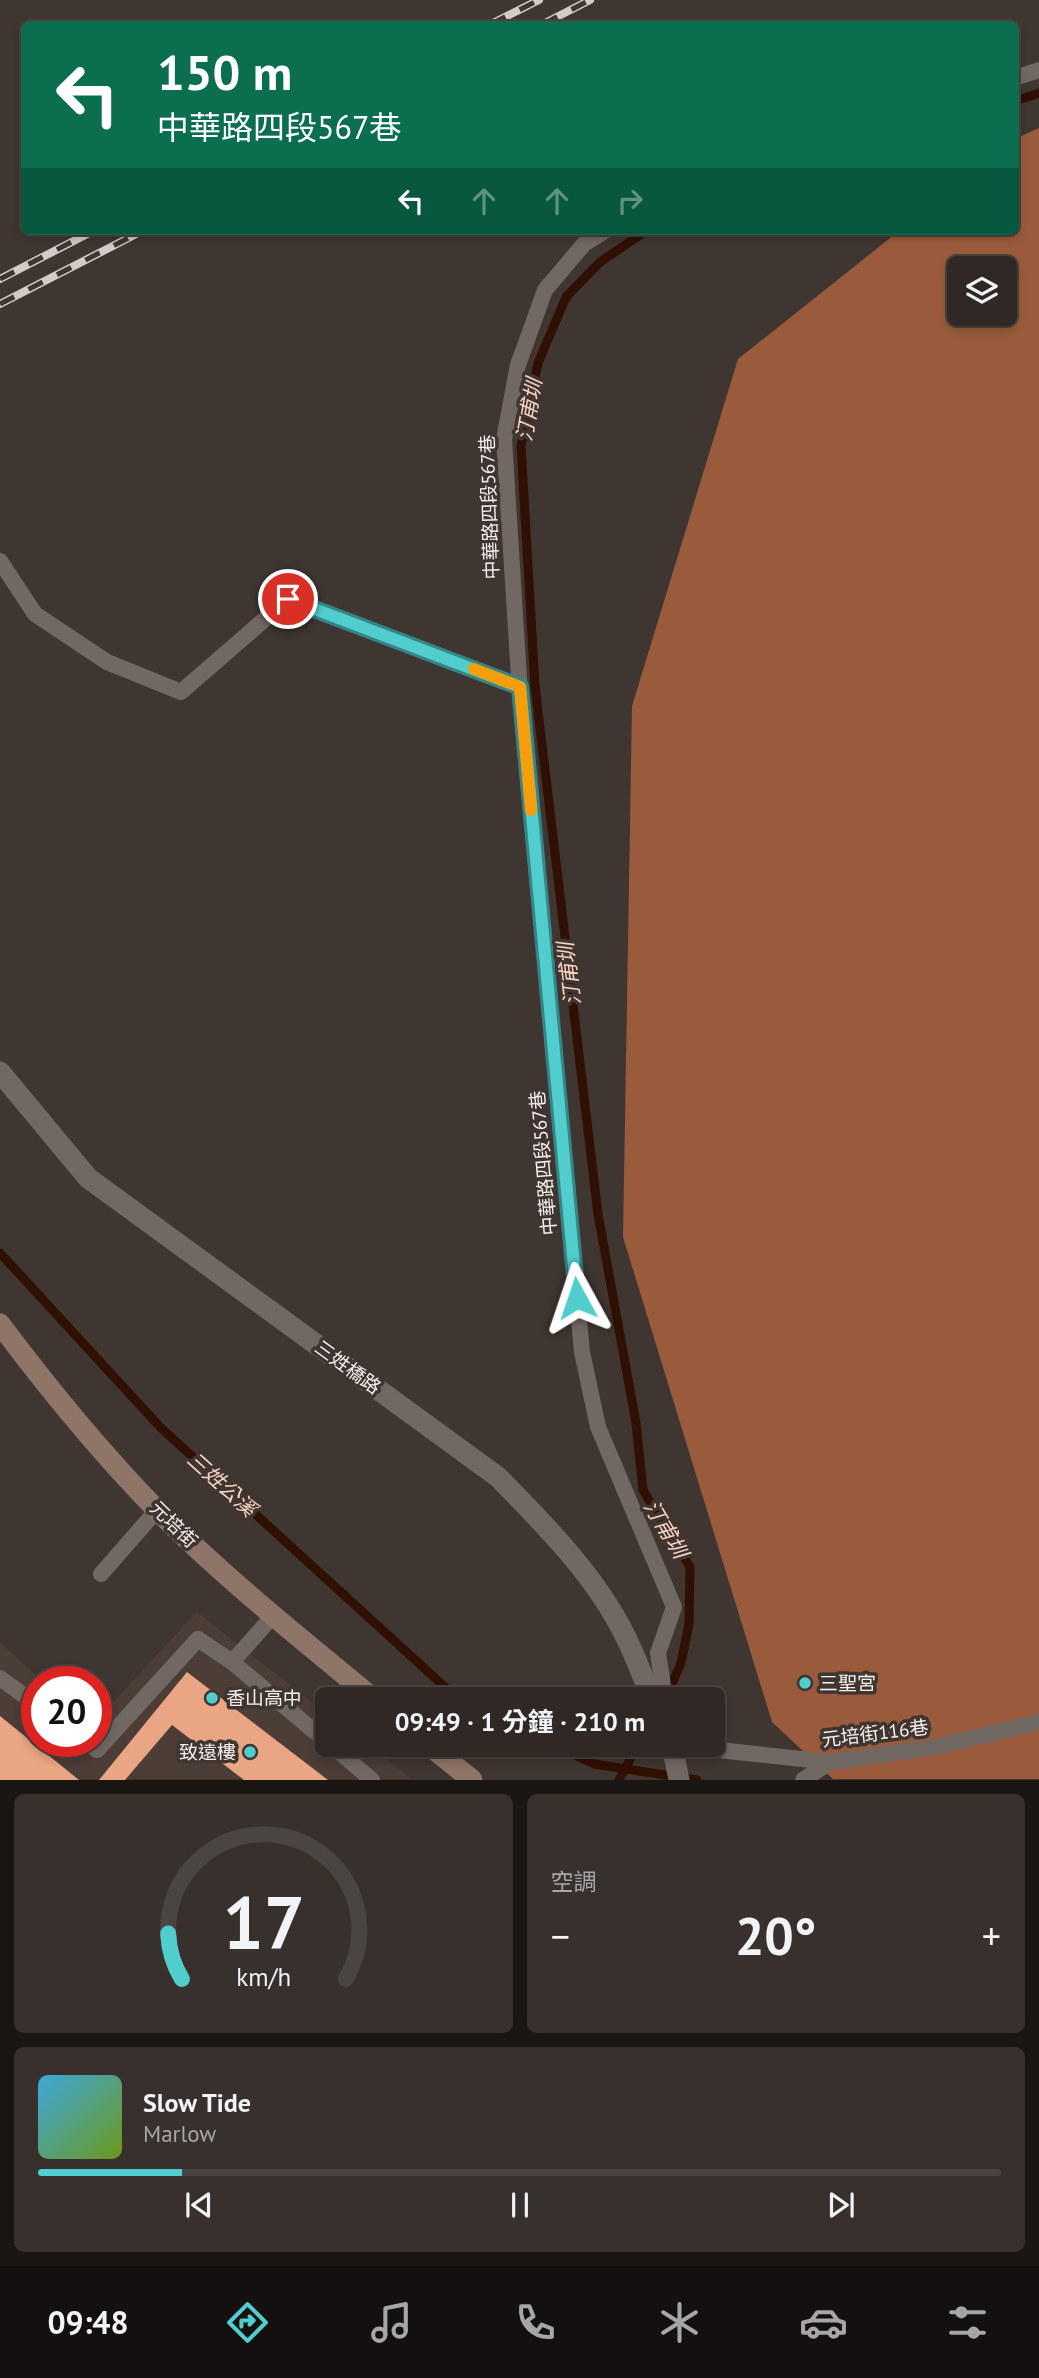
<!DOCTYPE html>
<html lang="zh-TW">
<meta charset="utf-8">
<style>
body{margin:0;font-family:"PT Sans","Noto Sans TC",sans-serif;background:#37302d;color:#f1f3f6;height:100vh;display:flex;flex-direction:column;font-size:26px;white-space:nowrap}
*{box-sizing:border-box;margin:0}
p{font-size:23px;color:#a7a6a7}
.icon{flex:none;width:38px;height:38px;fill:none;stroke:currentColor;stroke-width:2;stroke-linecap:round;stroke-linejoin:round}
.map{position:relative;height:1780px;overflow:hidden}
.drawer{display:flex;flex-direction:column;gap:14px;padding:14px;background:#1a1614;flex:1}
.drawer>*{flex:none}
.hud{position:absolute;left:21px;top:21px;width:998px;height:214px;border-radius:10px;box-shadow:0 4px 10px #0003,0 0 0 2px #4a4442;background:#0b6e4f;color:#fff;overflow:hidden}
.controls{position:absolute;left:947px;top:256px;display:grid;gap:14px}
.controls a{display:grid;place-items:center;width:70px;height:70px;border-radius:10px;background:#2f2825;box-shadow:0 4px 10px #0003,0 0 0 2px #4a4442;font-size:35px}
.speed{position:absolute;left:21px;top:1666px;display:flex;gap:14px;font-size:35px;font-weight:700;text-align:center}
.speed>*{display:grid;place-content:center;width:91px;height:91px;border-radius:50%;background:#2f2825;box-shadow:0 4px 10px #0003,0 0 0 2px #4a4442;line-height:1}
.speed .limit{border:10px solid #d22;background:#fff;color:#111}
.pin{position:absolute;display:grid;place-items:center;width:60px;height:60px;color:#fff;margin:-30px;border:4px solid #fff;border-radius:50%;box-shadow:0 2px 7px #0007}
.me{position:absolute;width:77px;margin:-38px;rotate:355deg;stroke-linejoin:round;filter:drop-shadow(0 0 5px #0008)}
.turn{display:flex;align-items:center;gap:24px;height:147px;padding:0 21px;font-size:32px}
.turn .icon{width:91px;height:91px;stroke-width:2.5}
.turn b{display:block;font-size:49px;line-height:60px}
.lanes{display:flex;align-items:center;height:66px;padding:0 21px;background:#0003;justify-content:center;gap:35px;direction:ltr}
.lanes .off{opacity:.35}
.big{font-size:52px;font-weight:700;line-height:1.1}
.drawer .tile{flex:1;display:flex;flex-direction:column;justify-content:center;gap:10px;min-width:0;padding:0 24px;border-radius:10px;background:#37302d}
.drawer .dial{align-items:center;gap:0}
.dial svg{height:182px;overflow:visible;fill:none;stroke:#4a4442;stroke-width:7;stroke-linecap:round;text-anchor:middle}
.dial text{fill:#f1f3f6;stroke:none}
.song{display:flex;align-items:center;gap:21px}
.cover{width:84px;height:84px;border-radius:10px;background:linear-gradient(135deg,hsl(200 70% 55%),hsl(80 70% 35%))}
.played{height:7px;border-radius:4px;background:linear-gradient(90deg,#52cdce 15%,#4a4442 15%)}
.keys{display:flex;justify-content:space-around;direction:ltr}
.heat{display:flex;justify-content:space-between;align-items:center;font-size:38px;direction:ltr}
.drawer .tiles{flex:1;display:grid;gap:14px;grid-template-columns:1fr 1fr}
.tile:last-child{grid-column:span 2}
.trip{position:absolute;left:315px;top:1687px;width:410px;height:70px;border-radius:10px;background:#2f2825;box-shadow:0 4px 10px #0003,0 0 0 2px #4a4442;font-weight:700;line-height:70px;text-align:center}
.dock{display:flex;height:112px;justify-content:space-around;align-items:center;background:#13100f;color:#a7a6a7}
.dock .icon{width:49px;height:49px}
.dock .selected{color:#52cdce}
.dock b{font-size:32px;color:#f1f3f6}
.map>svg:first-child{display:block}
.built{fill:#4c3d36}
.forest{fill:#995b3c;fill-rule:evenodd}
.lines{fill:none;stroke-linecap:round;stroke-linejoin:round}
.stream{stroke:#2f1002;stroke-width:9}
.building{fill:#e9a584}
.lane{stroke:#726863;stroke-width:16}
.street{stroke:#726863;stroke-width:21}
.secondary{stroke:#8f7468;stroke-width:21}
.rail-casing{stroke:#d2cbc8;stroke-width:8}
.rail{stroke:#3f3531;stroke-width:5;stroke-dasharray:16;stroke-linecap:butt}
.route-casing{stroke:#358586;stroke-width:18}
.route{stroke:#52cdce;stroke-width:12}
.slow{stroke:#f59e0b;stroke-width:12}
.poi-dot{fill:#52cdce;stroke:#3f3531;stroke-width:2.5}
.labels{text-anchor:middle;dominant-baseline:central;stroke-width:7;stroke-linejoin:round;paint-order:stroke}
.street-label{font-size:19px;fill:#f7f1ee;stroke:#3f3531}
.poi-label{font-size:19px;fill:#f7f1ee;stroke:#3f3531;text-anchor:start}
.water-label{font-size:21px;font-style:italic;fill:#fad4c2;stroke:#3f3531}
</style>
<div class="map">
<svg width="1039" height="1780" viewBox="0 0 1039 1780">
<rect width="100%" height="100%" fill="#3f3531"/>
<polygon class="built" points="197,1612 327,1714 327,1745 368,1745 412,1779 0,1779 0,1642 43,1682 37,1682 37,1741 96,1741 96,1720"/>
<path class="forest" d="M1039 128V1779H833L772 1722 623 1237 632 706 738 359 899 231H1015V139ZM959 268H1004V313H959Z"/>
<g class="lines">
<g class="stream">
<polyline points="1015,101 1039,93"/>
<polyline points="646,231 600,262 566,297 538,363 521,446 535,686 598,1214 636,1423 643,1490 690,1567 689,1624 681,1663 667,1695"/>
<polyline points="0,1253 161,1428 458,1699"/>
<polyline points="554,1745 594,1764 697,1780"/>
<polyline points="619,1780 638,1745"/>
</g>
</g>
<g class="building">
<polygon points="187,1672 328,1780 244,1780 172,1725 125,1780 99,1780"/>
<polygon points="0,1716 79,1780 0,1780"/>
</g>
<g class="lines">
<g class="lane">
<polyline points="1015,78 1039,70"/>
<polyline points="605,231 584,244 545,290 518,365 504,439 520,694 582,1352 598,1427 674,1607 658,1653 665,1699"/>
<polyline points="0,561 35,614 107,662 181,692 288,599 520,687"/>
<polyline points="101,1574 157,1510"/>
<polyline points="232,1662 273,1616"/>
<polyline points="0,1678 37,1705"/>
<polyline points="85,1741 97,1750 198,1639 232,1662 327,1742"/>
<polyline points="331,1745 372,1780"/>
<polyline points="672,1745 830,1762 936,1747 1039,1722"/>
<polyline points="803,1780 830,1762"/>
</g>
<g class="street">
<path d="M0 1072 88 1178 498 1477C542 1522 590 1570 620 1626 633 1649 642 1675 652 1699"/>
<polyline points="672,1745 679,1780"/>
</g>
<g class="secondary">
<path d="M0 1324C48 1388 101 1453 158 1511 225 1578 301 1639 374 1699"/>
<polyline points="429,1745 472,1780"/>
</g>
<defs>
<g id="rail">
<polyline points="491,24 539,0"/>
<polyline points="543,24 590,0"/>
<polyline points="0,279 93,231"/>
<polyline points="0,304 142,231"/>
</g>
</defs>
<use href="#rail" class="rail-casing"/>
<use href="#rail" class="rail"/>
</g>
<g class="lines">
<defs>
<polyline id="route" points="288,599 520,687 577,1298"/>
</defs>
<use href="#route" class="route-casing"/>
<use href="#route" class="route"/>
<polyline class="slow" points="474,669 520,687 531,810"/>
</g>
<g class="poi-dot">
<circle cx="805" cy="1683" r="7"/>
<circle cx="212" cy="1698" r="7"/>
<circle cx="250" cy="1752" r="7"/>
</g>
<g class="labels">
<g class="street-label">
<text transform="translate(489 507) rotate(-92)">中華路四段567巷</text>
<text transform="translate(543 1163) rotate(-95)">中華路四段567巷</text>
<text transform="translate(348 1367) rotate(36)">三姓橋路</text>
<text transform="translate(174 1524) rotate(44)">元培街</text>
<text transform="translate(875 1733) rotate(-7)">元培街116巷</text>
</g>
<g class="poi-label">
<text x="819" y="1683">三聖宮</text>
<text x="226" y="1698">香山高中</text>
<text x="236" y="1752" text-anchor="end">致遠樓</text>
</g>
<g class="water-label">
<text transform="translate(529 410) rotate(-80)">汀甫圳</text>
<text transform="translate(569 974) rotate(-97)">汀甫圳</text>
<text transform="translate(222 1484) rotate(42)">三姓公溪</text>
<text transform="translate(666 1529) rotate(59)">汀甫圳</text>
</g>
</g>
</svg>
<div class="controls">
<a><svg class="icon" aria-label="layers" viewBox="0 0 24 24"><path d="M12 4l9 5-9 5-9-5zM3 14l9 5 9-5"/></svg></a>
</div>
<div class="speed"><div class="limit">20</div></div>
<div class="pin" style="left:288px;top:599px;background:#d93025"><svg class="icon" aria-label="arrive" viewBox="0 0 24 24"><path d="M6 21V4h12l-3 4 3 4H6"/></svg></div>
<svg class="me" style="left:577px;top:1298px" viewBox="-20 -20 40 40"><path d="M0-17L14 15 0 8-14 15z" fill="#52cdce" stroke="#fff" stroke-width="4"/></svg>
<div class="trip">09:49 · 1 分鐘 · 210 m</div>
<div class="hud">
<div class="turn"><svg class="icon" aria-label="left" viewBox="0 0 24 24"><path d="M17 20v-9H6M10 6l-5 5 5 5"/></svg><div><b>150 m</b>中華路四段567巷</div></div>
<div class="lanes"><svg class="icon" aria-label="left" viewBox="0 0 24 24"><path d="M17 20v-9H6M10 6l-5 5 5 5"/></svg><svg class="icon off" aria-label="ahead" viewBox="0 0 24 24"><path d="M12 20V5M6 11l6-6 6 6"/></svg><svg class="icon off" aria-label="ahead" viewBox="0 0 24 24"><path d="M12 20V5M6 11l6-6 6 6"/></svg><svg class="icon off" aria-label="right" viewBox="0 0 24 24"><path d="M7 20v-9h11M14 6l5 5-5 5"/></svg></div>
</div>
</div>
<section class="drawer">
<div class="tiles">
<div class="tile dial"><svg viewBox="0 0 100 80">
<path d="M14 69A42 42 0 1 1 86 69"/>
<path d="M14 69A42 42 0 0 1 8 49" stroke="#52cdce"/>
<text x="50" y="56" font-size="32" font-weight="700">17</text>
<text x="50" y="72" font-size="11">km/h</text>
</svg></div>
<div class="tile"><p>空調</p>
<div class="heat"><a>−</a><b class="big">20°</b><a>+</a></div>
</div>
<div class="tile">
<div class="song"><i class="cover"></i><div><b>Slow Tide</b><p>Marlow</p></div></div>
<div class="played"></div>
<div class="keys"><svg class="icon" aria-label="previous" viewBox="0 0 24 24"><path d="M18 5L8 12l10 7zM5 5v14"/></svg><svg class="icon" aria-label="pause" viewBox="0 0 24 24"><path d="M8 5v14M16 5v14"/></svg><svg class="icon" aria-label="next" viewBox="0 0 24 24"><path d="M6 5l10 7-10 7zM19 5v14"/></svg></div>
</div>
</div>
</section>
<nav class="dock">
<b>09:48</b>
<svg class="icon selected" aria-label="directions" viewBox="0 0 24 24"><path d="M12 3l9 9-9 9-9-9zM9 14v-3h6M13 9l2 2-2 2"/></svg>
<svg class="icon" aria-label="music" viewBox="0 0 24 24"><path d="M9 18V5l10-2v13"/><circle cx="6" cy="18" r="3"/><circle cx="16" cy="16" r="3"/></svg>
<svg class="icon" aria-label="phone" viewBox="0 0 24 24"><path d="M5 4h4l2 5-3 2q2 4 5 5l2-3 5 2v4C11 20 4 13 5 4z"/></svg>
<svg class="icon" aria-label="climate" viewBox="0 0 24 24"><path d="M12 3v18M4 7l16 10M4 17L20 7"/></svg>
<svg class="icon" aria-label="car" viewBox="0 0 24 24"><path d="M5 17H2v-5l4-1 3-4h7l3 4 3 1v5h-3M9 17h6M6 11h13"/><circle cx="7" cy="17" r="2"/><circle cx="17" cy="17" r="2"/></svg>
<svg class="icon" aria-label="filters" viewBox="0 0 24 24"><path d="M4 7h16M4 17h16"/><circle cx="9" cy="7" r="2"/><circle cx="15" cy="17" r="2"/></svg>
</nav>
